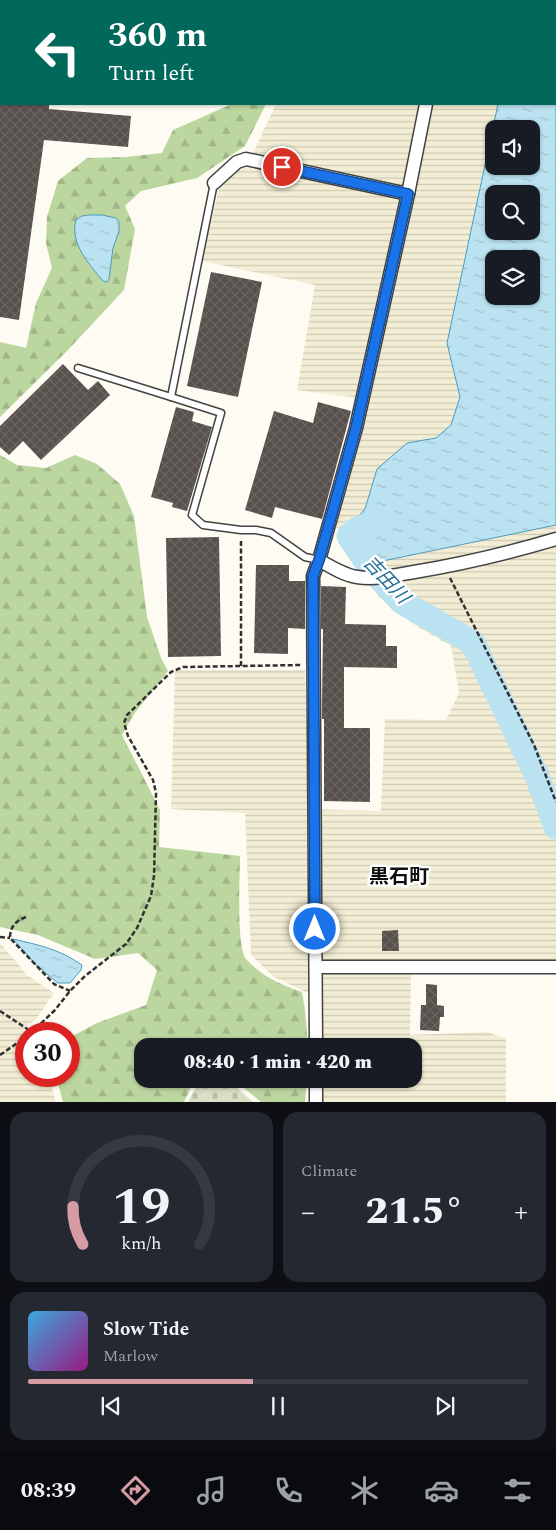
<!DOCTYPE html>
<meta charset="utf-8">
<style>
body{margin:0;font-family:Spectral,"Noto Sans JP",serif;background:#242831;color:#f1f3f6;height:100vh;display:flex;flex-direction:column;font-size:19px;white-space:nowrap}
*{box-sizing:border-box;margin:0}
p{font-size:16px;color:#9ea1a6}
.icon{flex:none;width:28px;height:28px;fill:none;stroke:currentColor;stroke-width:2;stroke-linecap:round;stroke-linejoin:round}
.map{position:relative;height:1102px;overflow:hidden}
.side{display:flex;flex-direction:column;gap:10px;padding:10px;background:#0d0f14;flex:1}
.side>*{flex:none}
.banner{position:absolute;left:0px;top:0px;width:556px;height:105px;box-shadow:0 1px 4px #0004;background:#00695c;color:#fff;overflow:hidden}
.controls{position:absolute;left:485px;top:120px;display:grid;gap:10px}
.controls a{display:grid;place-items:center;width:55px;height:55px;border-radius:10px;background:#171b24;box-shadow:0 1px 4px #0004;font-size:25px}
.speed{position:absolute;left:15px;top:1022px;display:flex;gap:10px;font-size:25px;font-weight:700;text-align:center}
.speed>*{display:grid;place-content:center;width:65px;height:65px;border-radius:50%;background:#171b24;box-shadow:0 1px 4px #0004;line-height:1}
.speed .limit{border:8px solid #d22;background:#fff;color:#111}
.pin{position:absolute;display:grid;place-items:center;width:42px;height:42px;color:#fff;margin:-21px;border:2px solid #fff;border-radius:50%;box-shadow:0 1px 5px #0007}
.me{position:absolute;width:55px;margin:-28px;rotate:0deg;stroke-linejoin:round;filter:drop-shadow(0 0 4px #0008)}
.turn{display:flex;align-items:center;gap:18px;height:105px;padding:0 25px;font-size:22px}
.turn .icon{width:65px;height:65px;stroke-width:2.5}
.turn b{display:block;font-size:35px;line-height:42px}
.big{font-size:38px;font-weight:800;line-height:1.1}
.side .tile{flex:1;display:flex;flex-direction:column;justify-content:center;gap:8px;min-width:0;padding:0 18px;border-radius:15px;background:#242831}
.side .dial{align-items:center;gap:0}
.dial svg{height:130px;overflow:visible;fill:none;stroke:#363941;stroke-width:7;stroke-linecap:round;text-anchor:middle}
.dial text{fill:#f1f3f6;stroke:none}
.song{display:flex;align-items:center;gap:15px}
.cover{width:60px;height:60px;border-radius:8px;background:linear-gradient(135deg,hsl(200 70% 55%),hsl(310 70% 35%))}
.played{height:5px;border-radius:2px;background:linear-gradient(90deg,#d69ca6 45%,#363941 45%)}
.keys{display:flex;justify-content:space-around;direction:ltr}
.heat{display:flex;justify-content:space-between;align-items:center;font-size:28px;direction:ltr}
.side .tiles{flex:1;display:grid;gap:10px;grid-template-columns:1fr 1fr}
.tile:last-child{grid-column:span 2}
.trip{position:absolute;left:134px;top:1038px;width:288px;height:50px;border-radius:15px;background:#171b24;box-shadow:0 1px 4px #0004;font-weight:800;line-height:50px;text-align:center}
.dock{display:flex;height:80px;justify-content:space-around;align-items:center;background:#090b0e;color:#9ea1a6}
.dock .icon{width:35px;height:35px}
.dock .current{color:#d69ca6}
.dock b{font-size:22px;color:#f1f3f6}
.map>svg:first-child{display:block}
.farmland{fill:url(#farmland-rules);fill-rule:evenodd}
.forest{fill:url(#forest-firs)}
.cemetery{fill:url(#cemetery-stones)}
.water{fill:url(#water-ripples);stroke:#499cc2;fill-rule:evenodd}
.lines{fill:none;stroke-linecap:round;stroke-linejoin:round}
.river{stroke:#bbe2f1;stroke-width:25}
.building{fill:url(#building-cross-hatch)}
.service-casing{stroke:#424242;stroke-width:9}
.minor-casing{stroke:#424242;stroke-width:15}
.path{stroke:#313131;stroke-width:2.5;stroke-dasharray:5 2.5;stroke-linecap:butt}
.service{stroke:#fff;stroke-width:6}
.minor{stroke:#fff;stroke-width:12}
.route-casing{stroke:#114b97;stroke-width:12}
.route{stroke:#1a73e8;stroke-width:9}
.labels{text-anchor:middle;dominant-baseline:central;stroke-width:5;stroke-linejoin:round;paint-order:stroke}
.water-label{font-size:19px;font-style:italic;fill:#226e97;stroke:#fff}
.quarter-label{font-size:20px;font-weight:bold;fill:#0f0f0f;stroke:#fff}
</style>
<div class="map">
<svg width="556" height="1103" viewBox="0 0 556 1103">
<defs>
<pattern id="farmland-rules" width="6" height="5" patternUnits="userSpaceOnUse" patternTransform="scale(1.25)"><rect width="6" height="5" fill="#f2edd4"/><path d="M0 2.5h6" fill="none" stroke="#cecab5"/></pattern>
<pattern id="forest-firs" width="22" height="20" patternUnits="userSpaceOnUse" patternTransform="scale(1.25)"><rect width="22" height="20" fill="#bcd69f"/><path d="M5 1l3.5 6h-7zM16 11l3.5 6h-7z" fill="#a0b688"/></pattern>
<pattern id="cemetery-stones" width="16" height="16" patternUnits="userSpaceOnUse" patternTransform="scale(1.25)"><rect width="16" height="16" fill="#d9dfc4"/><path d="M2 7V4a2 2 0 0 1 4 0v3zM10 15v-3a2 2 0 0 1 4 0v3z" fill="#b9bea7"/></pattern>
<pattern id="water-ripples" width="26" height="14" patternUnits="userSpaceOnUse" patternTransform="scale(1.25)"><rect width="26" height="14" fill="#bbe2f1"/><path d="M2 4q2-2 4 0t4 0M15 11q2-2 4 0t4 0" fill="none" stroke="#a0c1cd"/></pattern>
<pattern id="building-cross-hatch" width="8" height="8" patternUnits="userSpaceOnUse" patternTransform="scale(1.25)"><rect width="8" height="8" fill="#57504d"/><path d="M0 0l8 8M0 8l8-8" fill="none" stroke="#6a6562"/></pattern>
</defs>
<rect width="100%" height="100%" fill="#fefbf3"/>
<g class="farmland">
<path d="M326 0H556V974H411L410 1035 488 1032 506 1039V1102H322V1079H412V1046H322L321 999 274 977 251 955 245 813 171 809 175 670H305L310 809 381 811 385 719 446 720 459 693 451 646 416 626 378 596 341 529 333 527 367 399 297 390 315 285 202 261 220 184 249 162 276 104H555V1ZM494 129H531V166H494ZM494 194H531V231H494ZM494 259H531V296H494Z"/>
<polygon points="0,943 27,975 54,993 36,1019 23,1029 27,1034 26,1076 48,1076 56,1102 0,1102"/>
</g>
<g class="forest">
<polygon points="232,104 266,104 245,146 197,178 141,191 125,206 135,229 124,290 67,351 0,417 0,342 26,348 36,303 52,268 46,243 47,217 58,181 87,158 126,157 162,153 173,130"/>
<path d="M0 455 17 465 46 468 75 455 97 464 120 484 134 516 147 617 161 658 168 671 134 714 122 735 160 810 159 847 240 856C240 875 236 946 246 959 261 976 282 985 302 992L305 1010 308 1046H142V1079H195L184 1102H63L56 1076H69V1038L97 1023 146 1005 157 970 138 953 95 959 38 935 0 927Z"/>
<polygon points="233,1079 307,1079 305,1102 261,1102"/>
</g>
<polygon class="cemetery" points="200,1079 227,1079 253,1102 188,1102"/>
<g class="water">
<path d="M475 0H556V525L378 562 349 527 365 509 377 469 407 443 436 438 451 425 460 397 447 343 498 104H555V1H475ZM494 129H531V166H494ZM494 194H531V231H494ZM494 259H531V296H494Z"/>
<path d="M89 215H102L116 218 119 222V231L113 248 109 279 107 282 103 281C90 265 69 243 76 220L82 216Z"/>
<path d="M13 939C39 945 59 949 82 965L81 970 70 983H58L36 965Z"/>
</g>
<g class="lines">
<polyline class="river" points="384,519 356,530 349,536 372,570 402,602 473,643 537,776 556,827"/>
</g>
<g class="building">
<polygon points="0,104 49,104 49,109 131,116 128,147 44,140 19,320 0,317"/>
<polygon points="211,272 262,282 238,397 187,386"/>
<polygon points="63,364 88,390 98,381 110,395 41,460 23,441 9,455 0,447 0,426"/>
<polygon points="318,402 351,411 322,519 275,507 272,518 245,510 274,411 313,423"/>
<polygon points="176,407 194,412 192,421 212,427 187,511 172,507 173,503 151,497"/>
<polygon points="219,537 221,656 168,657 166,538"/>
<polygon points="256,565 289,565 289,581 305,581 305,629 288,628 288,654 254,653"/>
<polygon points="321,586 346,587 345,624 386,625 386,646 397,646 397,668 344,667 344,728 370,728 370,802 324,801 324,719 322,719 322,703 323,629 321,629"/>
<polygon points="398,930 399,951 382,951 382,931"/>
<polygon points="426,984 437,985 437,1005 444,1006 444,1017 440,1017 439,1031 420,1030 421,1005 426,1005"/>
</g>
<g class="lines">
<defs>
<g id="service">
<polyline points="214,183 171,397 221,413 192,515 203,525 241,530 256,530 271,533 305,557 319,560"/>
<polyline points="78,368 171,397"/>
</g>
<g id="minor">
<polyline points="446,1 446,0"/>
<polyline points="214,183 237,162 246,159 408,194"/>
<path d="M319 560C331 567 344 575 357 577 376 580 396 575 414 572 462 564 509 553 556 539"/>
<polyline points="316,967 556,967"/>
<polyline points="316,1046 313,576 319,560 356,428 408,194 426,104"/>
<polyline points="316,1079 316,1103"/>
</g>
</defs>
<use href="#service" class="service-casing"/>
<use href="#minor" class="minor-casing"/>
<g class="path">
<polyline points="450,578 534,745 556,802"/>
<polyline points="241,666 241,540"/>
<path d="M26 917C16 921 10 926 10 938L54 984 70 991"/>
<polyline points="0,937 10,938"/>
<polyline points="0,1011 32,1032"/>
<polyline points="30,1034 55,1010 70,991 85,976 126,944 137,928 151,896 154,876 156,793 153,780 128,736 124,723 127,715 171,672 183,667 301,665"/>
<polyline points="0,1055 26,1037"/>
</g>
<use href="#service" class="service"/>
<use href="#minor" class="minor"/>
</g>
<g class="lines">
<defs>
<polyline id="route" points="282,167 408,194 356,428 319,560 313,576 315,929"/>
</defs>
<use href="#route" class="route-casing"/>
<use href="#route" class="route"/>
</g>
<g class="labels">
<g class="water-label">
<text transform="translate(386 580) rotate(47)">吉田川</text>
</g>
<g class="quarter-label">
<text x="399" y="877">黒石町</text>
</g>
</g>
</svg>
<div class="controls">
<a><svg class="icon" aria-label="sound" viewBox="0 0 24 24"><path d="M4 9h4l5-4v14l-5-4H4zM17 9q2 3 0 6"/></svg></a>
<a><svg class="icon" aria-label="search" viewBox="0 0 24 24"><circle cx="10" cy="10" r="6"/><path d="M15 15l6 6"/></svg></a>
<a><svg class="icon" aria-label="layers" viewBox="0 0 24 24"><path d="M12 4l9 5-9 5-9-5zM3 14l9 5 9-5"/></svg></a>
</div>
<div class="speed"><div class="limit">30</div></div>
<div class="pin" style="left:282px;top:167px;background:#d93025"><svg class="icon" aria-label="arrive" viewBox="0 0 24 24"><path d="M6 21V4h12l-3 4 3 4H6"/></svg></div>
<svg class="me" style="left:315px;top:929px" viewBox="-20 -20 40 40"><circle r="17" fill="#1a73e8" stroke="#fff" stroke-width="3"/><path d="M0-11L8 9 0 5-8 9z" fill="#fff"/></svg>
<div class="trip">08:40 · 1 min · 420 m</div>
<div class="banner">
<div class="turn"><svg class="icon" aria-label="left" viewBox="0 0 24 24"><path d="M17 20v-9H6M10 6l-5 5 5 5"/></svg><div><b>360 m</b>Turn left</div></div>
</div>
</div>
<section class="side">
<div class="tiles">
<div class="tile dial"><svg viewBox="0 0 100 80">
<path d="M14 69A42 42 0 1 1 86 69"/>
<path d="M14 69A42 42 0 0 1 8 46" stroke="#d69ca6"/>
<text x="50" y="56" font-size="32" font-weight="700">19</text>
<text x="50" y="72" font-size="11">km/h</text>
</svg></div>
<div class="tile"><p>Climate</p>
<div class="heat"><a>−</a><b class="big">21.5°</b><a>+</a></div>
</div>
<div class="tile">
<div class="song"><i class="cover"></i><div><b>Slow Tide</b><p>Marlow</p></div></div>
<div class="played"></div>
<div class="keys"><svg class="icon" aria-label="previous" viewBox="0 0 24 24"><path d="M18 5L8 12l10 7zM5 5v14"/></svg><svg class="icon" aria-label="pause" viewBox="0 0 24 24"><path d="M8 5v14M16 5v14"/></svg><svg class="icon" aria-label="next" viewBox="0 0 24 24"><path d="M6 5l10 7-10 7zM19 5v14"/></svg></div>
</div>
</div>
</section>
<nav class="dock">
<b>08:39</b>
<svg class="icon current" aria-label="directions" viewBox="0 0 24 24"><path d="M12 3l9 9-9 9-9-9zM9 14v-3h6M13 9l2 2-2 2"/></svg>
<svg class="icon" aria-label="music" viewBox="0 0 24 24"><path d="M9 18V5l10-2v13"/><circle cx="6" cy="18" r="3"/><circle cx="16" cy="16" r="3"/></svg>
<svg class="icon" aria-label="phone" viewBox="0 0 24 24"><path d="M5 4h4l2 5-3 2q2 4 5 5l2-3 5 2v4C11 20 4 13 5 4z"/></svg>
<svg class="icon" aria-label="climate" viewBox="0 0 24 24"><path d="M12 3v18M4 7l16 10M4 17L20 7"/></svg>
<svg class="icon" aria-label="car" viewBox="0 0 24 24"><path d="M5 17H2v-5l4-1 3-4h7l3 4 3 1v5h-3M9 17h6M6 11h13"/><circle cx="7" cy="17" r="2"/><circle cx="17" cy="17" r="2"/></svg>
<svg class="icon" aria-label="filters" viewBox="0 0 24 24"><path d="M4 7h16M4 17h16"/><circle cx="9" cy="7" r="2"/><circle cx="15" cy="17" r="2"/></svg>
</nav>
